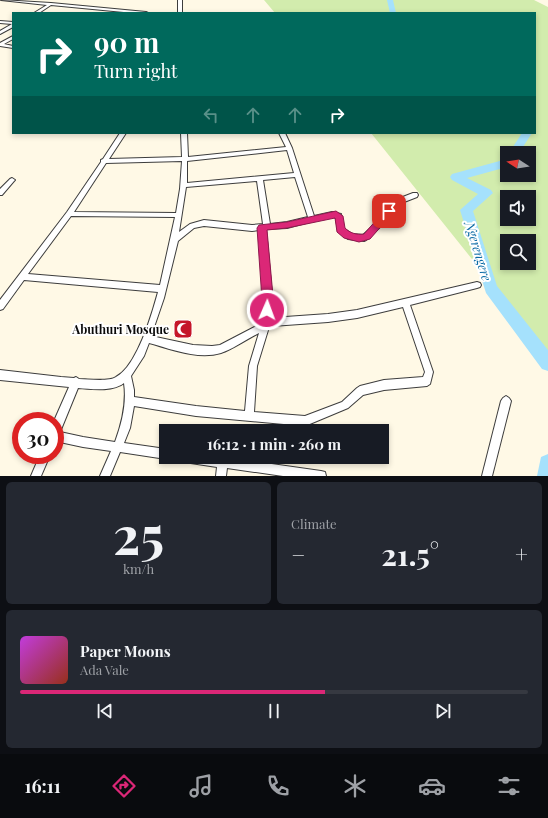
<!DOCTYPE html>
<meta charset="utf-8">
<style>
body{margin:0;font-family:"Playfair Display",serif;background:#242831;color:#f1f3f6;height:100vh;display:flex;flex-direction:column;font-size:15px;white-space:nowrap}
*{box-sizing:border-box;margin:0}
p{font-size:13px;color:#9ea1a6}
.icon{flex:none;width:22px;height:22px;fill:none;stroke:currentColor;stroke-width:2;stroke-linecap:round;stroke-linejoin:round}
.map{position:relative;height:476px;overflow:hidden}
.side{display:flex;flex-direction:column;gap:6px;padding:6px;background:#0d0f14;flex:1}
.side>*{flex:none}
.guide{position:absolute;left:12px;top:12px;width:524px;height:122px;border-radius:0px;box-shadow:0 2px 6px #0003;background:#00695c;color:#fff;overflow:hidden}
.needle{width:26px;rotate:282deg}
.buttons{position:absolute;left:500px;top:146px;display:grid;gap:8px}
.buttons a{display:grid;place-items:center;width:36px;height:36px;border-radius:0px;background:#171b24;box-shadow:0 2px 6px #0003;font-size:20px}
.speed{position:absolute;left:12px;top:412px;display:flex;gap:8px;font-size:20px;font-weight:700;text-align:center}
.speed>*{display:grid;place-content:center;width:52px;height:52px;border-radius:50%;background:#171b24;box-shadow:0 2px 6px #0003;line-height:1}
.speed .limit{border:6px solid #d22;background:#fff;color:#111}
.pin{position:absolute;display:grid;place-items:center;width:34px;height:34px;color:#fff;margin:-17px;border-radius:8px;box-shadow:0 2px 6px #0006}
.me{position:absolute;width:44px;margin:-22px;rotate:2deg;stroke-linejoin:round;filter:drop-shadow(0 0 3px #0008)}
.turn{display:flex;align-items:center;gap:14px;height:84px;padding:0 16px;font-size:18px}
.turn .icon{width:52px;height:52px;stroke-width:2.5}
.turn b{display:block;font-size:28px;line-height:34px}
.lanes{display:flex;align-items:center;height:38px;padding:0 16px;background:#0003;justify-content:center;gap:20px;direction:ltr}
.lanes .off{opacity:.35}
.big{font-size:30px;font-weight:700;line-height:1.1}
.side .tile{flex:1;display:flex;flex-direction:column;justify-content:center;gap:6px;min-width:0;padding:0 14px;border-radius:6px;background:#242831}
.side .dial{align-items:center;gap:0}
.dial b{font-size:52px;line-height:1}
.song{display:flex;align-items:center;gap:12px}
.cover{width:48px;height:48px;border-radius:6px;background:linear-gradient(135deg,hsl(290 70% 55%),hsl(10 70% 35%))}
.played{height:4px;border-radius:2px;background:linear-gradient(90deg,#db2777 60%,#363941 60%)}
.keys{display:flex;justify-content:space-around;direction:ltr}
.heat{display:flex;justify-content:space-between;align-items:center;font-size:22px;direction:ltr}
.side .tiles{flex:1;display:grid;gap:6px;grid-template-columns:1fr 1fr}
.tile:last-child{grid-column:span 2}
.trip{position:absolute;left:159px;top:424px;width:230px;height:40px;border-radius:0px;background:#171b24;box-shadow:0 2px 6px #0003;font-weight:700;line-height:40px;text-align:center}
.tabs{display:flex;height:64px;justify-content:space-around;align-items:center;background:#090b0e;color:#9ea1a6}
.tabs .icon{width:28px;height:28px}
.tabs .current{color:#db2777}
.tabs b{font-size:18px;color:#f1f3f6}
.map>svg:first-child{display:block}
.green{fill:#d2ecad;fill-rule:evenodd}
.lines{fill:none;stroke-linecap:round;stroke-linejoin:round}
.river{fill:#a5e1fc;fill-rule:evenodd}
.minor-casing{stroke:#3d3d3d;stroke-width:2}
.minor{fill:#fff;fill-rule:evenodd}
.route{fill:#db2777;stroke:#8e194d}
.labels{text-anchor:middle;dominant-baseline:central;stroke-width:4;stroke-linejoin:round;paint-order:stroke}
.poi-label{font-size:12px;font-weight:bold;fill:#0a0a0a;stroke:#fff;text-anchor:end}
.water-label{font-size:13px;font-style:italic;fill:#096aa5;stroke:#fff}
</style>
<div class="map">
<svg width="548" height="476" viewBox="0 0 548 476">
<rect width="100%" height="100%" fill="#fff9e6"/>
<path class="green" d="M264 0H534L548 7V354L371 133H535V13H275ZM507 153H529V175H507ZM507 197H529V219H507ZM507 241H529V263H507Z"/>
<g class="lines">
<g class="river">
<polygon points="387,0 393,0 396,13 390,13"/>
<polygon points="522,133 532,133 519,153 509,153"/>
<polygon points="507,159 507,167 467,178 491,190 493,193 473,211 497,286 548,350 548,371 542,369 486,293 460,210 478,194 452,180 450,177 452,174"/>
<polygon points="548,454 548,476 537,476 541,457"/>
</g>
<defs>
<g id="minor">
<polygon points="1,0 51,3 146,12 148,13 134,13 51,5 39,13 34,13 47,5"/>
<rect x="178" y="0" width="4" height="13"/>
<polygon points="0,21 13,22 13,27 0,34 0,31 12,24 0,23"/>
<polygon points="13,36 13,39 4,44 13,46 13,48 0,46 0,43"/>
<path d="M120 133H126L109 159 182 157 181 133H187L188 157 286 147 279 133H285L292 148 314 216 332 212 341 214 343 228 352 234 363 235 375 224 395 200 413 193H417L418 195 417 197 399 204 379 228 366 240 364 241 348 239 338 231 336 218 332 216 287 228 266 229 272 296 271 318 328 314 357 310 477 282 480 283 481 285 480 287 477 288 410 305 433 372 430 384 427 386 384 390 363 395 348 408 305 426 196 416 134 406 130 428 124 443 166 449V457H170L166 459 120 452 110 476H100L111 451 83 447 55 441 54 421 69 387 0 380V370L61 377 74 378 76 377 79 379C89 379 108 382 116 377 137 366 152 314 158 292L24 280 3 309 0 310V300L67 212 101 162V160L103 159ZM287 150 294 173 187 183V161ZM182 161 180 189 176 213 74 212 106 163ZM295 177 308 217 287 222 270 224 263 180ZM257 181 263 224 252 225 204 220 190 224 179 232 186 187ZM71 216 175 217 160 285 28 274ZM204 226 252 231 259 230 264 296 262 323 220 345 212 346 193 345 151 336 164 298 178 241 194 228ZM403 307 425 372 423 377 384 380 360 386 357 388 342 402 305 416 254 412 257 366 269 327 272 326 328 322 357 318ZM259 333 249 366 245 411 196 406 134 397V390L131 376 144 356 149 343C171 349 198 360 221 353 231 350 249 338 259 333ZM124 383C127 403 122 423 115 442L83 437 60 432 78 388C91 389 113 392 124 383Z"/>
<polygon points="12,178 15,180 14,181 2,195 0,195 0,189 10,179"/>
<polygon points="506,396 509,398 511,401 492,476 482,476 501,401 503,398"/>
<polygon points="40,455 50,455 41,476 31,476"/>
<polygon points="179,457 221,457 321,471 325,472 326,476 283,476 227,468 226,476 216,476 217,467 184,462 180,461"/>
</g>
</defs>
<use href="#minor" class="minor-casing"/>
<use href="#minor" class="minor"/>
</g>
<path class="route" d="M389 208 393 211 392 214 370 239 359 242 344 238 337 232 335 218 287 228 267 230 273 296 271 314H263L257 228 259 225 287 222 336 211 343 216 345 228C350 233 356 235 364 234L386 209Z"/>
<defs>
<symbol id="mosque-square" viewBox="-11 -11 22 22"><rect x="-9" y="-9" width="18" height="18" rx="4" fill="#c51629" stroke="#fff"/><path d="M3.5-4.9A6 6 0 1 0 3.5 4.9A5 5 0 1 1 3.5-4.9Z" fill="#fff"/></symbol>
</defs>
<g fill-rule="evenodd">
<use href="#mosque-square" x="172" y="318" width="22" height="22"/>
</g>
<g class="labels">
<g class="poi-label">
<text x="169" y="329">Abuthuri Mosque</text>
</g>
<g class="water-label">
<text transform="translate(479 251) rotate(73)">Ngerengere</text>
</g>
</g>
</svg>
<div class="buttons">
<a><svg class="needle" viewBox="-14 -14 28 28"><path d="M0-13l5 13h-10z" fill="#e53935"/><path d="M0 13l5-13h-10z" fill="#9ea1a6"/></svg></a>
<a><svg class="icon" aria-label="sound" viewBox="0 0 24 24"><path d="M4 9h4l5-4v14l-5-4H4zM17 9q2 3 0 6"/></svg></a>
<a><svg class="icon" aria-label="search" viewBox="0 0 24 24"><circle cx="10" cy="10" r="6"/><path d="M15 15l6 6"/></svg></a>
</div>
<div class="speed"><div class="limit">30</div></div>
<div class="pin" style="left:389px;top:211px;background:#d93025"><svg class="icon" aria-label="arrive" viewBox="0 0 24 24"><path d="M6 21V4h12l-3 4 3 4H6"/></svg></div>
<svg class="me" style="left:267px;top:310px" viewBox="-20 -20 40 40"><circle r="17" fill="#db2777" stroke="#fff" stroke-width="3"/><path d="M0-11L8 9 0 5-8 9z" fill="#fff"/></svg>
<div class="trip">16:12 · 1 min · 260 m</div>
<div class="guide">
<div class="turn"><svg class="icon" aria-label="right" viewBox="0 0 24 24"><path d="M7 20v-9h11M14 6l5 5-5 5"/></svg><div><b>90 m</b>Turn right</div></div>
<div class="lanes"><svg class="icon off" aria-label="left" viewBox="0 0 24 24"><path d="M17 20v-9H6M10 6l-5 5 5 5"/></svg><svg class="icon off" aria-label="ahead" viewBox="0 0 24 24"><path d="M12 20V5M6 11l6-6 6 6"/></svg><svg class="icon off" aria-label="ahead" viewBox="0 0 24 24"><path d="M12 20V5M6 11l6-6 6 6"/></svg><svg class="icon" aria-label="right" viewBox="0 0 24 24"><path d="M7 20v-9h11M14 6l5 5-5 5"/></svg></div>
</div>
</div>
<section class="side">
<div class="tiles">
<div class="tile dial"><b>25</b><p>km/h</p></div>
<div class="tile"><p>Climate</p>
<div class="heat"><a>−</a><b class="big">21.5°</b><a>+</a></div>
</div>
<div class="tile">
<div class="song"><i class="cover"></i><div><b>Paper Moons</b><p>Ada Vale</p></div></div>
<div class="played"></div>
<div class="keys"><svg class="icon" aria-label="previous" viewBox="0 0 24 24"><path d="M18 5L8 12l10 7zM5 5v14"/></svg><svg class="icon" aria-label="pause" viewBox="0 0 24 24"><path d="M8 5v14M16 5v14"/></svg><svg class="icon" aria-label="next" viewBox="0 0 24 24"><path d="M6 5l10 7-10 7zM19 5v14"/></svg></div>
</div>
</div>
</section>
<nav class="tabs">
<b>16:11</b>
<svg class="icon current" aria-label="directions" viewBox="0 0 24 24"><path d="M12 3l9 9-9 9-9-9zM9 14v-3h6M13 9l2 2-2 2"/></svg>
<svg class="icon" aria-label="music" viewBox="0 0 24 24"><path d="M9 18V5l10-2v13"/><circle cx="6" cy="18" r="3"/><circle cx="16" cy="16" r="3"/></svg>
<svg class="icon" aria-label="phone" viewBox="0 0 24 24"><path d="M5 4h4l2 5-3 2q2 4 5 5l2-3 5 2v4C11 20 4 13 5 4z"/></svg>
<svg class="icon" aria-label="climate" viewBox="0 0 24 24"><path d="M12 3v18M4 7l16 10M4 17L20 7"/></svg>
<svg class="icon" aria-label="car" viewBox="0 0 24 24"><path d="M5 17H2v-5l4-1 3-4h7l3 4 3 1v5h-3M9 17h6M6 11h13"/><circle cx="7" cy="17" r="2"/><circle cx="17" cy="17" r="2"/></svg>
<svg class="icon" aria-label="filters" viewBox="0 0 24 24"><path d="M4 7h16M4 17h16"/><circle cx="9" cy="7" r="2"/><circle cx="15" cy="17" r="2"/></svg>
</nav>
